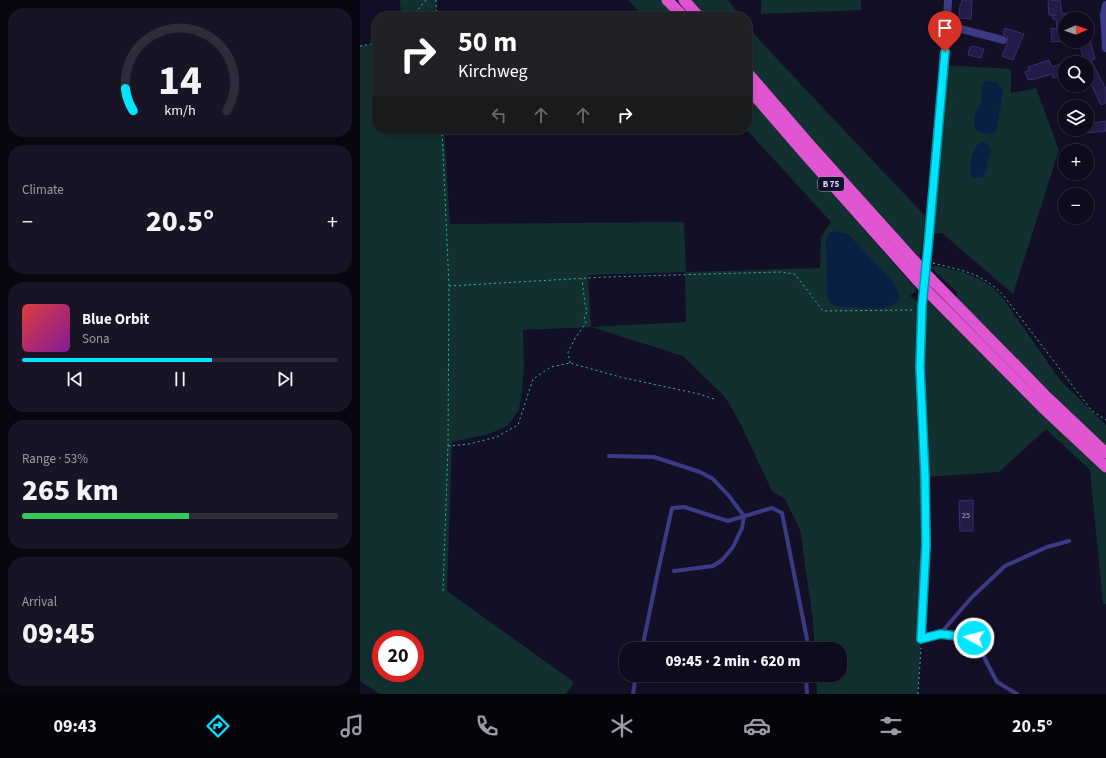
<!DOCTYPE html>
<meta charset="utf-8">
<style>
body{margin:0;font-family:"Source Sans 3",sans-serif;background:#171425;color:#f1f3f6;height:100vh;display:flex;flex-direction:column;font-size:15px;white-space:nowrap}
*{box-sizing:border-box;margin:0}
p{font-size:13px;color:#9b9ba3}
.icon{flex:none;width:22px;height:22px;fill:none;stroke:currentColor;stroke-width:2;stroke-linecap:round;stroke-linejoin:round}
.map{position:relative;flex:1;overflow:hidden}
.drawer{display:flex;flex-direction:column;gap:8px;padding:8px;background:#08060f;width:360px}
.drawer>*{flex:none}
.hud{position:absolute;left:12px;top:12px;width:380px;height:122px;border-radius:16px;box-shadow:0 2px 10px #0003,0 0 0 1px #2e2b3b;background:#202124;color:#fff;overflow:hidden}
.needle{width:26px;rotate:88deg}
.fabs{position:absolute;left:698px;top:12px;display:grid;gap:8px}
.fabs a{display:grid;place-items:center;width:36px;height:36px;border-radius:50%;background:#0e0b1c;box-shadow:0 2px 10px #0003,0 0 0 1px #2e2b3b;font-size:20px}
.speed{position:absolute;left:12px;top:630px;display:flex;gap:8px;font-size:20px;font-weight:700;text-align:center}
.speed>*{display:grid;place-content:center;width:52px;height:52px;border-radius:50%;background:#0e0b1c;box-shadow:0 2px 10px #0003,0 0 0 1px #2e2b3b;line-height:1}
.speed .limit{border:6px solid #d22;background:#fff;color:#111}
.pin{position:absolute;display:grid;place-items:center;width:34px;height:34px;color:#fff;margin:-41px -17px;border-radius:50% 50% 50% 0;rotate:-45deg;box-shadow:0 0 4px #0007}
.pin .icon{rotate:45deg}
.me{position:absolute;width:44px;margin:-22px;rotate:277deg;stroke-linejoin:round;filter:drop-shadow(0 0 3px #0008)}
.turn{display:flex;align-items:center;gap:14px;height:84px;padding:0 20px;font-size:18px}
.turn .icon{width:52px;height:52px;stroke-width:2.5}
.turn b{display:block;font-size:28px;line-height:34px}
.lanes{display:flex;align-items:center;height:38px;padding:0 20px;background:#0003;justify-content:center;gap:20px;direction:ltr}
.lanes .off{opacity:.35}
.big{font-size:30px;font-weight:800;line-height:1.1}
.drawer .tile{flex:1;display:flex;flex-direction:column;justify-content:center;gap:6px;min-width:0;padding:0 14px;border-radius:16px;background:#171425}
.drawer .dial{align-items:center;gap:0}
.dial svg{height:104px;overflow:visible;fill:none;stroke:#2e2b3b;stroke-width:7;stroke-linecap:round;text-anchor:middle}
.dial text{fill:#f1f3f6;stroke:none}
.song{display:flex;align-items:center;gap:12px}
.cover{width:48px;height:48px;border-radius:6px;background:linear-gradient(135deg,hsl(0 70% 55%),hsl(290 70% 35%))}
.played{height:4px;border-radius:2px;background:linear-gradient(90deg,#00e5ff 60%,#2e2b3b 60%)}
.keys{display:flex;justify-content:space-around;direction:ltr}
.heat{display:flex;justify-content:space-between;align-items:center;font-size:22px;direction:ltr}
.charge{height:6px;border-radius:3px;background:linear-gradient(90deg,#34c759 53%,#2e2b3b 0)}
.trip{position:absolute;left:259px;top:642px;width:228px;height:40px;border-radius:16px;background:#0e0b1c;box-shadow:0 2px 10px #0003,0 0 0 1px #2e2b3b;font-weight:800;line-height:40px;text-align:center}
.menu{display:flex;height:64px;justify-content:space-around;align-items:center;background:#06040b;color:#9b9ba3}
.menu .icon{width:28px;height:28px}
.menu .current{color:#00e5ff}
.menu b{font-size:18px;color:#f1f3f6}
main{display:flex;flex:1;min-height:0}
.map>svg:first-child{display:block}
.green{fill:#12302f;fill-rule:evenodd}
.water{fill:#0a1f44}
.building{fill:#241b47;stroke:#3b2d73}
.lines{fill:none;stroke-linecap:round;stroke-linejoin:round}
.path{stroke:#2fb8b0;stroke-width:1;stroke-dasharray:2 3;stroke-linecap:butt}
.service{stroke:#3d3a85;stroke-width:4}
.minor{stroke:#3d3a85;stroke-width:8}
.trunk{stroke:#e055d1;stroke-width:11}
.trunk-bridge{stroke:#e055d1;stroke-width:11}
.route-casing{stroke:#0095a6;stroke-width:10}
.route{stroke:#00e5ff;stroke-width:7}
.labels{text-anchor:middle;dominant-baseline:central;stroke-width:4;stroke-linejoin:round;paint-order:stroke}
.number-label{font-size:8px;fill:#aca6d1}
.shield{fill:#130f26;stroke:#9e99be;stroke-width:1}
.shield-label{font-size:9px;font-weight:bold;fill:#d9d4ff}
</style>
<main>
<section class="drawer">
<div class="tile dial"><svg viewBox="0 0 100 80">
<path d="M14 69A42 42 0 1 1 86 69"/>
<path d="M14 69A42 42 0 0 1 8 52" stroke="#00e5ff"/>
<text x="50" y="56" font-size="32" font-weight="700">14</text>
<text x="50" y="72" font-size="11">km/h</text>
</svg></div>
<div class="tile"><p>Climate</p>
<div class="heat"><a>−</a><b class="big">20.5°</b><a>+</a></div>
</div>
<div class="tile">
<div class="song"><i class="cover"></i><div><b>Blue Orbit</b><p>Sona</p></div></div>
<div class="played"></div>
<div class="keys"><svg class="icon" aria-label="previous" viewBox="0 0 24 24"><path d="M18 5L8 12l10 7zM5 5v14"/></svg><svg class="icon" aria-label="pause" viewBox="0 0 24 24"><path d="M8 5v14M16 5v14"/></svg><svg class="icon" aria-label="next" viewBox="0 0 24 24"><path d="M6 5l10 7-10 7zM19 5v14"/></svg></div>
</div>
<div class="tile"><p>Range · 53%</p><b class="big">265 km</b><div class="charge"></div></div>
<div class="tile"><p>Arrival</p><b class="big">09:45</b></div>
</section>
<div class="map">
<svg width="746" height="694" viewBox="0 0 746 694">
<rect width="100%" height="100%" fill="#130f26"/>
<g class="green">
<polygon points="40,0 76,0 77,17 41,17"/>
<polygon points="268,0 302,0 319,17 284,17"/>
<polygon points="331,0 368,0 381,17 344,17"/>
<polygon points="401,0 501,0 501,10 401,14"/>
<polygon points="387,24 402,43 565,216 560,258 488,183 387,67"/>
<path d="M17 43V129H84L90 224 324 222 326 272 460 268 461 237 471 222 386 129 387 95 557 290 550 296 562 305 566 298 746 473V604H743L730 470 686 429 639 472 565 477 561 639 558 694H457L456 675H480V649H455L453 621 440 529 425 499 412 491 380 423 365 397 323 356 231 327 163 330 164 368 162 391 159 410 147 426 129 434 92 442 87 591 214 682 206 694H20L0 681V46ZM325 272 326 322 231 327 228 275ZM21 639H55V673H21Z"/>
<polygon points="584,65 651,69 651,93 676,88 699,150 653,294 582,233 570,234"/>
<polygon points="576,266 603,272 623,281 633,288 642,297 700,380 746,425 746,447 597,300 597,292 570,267"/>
</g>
<g class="water">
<path d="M626 81 636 82 643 90 637 130C623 140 610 131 615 115 616 110 621 105 622 100 623 95 621 89 622 84Z"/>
<path d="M622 142C637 145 629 155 627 165 626 170 626 172 623 177L617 178 612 177 610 172C611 162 611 147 622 142Z"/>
<path d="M474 231 488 234 532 281C553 310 521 309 501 308 491 307 480 308 471 304L467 295 466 239 470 233Z"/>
</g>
<g class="building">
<polygon points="602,0 612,0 611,19 599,18 600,5 601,5"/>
<polygon points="700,0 702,14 709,13 710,19 705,19 705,32 702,32 703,41 692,42 691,28 697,29 696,19 693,19 692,15 696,15 689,15 688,1"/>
<polygon points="645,28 664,34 653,60 642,56 648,41 647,36 643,34"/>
<polygon points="730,40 735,59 731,60 746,89 746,103 741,105 727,76 727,63 717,63 716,59 723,56 719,43"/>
<polygon points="613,46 624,49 621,58 608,55 610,47 612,47"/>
<polygon points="689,60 692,67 705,63 705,74 693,78 692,74 672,80 672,79 668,80 665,72 669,70 668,67"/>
<polygon points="746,121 746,131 727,133 727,123 733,122 733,123"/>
<polygon points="613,500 613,531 600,531 599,501"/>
</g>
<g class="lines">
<g class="path">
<polyline points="76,0 77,17"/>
<polyline points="52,17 66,0"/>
<polyline points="0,46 17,43"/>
<polyline points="82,129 89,286 88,446 83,591"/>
<path d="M573 263C603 271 621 272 644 296L732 411 746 420"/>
<polyline points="89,286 245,277 420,272 435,274 463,311 553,310"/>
<polyline points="210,363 208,352 216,337 226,323 224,319 227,311 225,304 222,279"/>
<polyline points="88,446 109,444 137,437 158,425 173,379 191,367 210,363 260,377 339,394 354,399"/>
<polyline points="558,694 561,648"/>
</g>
<g class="service">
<polyline points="249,456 294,457 340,472 353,479 369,496 384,516 382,528 373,547 362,560 353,566 314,571"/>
<polyline points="580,634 612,597 645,566 687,547 709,541"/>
<polyline points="561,639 580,634 614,638 637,682 657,694"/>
<polyline points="282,649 297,576 312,508 324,507 368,521 412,508 422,513 447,639 447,649"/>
<polyline points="446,675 447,694"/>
<polyline points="273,694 276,675"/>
</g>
<g class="minor">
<polyline points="746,5 744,15 746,48"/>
<polyline points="586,25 643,40"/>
<polyline points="561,639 565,545 565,477 560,367 562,305 568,247 584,70 588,0"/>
</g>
<g class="trunk">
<polyline points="307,0 324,17"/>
<polyline points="324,0 339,17"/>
<polyline points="387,72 451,146 559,266"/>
<polyline points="387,87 444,153 557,280"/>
<polyline points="571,279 688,398 746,453"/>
<polyline points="569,293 682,407 746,467"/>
</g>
<g class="trunk-bridge">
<polyline points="559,266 571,279"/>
<polyline points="557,280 569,293"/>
</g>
</g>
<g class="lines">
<defs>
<polyline id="route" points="585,52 568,247 562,306 560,367 565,477 566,545 561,639 580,634 614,638"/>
</defs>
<use href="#route" class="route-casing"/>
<use href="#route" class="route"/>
</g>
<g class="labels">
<g class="number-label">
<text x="606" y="515">25</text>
</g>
<rect class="shield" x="458" y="177" width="26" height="14" rx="3"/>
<g class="shield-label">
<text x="471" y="184">B 75</text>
</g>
</g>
</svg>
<div class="fabs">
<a><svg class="needle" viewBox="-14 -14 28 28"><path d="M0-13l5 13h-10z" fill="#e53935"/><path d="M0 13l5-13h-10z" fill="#9b9ba3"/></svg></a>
<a><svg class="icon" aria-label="search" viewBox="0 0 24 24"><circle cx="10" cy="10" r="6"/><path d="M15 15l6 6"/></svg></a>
<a><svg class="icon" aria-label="layers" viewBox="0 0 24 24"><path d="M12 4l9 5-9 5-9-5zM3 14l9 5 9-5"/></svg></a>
<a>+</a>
<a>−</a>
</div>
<div class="speed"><div class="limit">20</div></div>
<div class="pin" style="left:585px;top:52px;background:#d93025"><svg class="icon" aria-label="arrive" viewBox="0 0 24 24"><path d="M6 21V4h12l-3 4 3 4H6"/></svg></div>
<svg class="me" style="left:614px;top:638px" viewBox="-20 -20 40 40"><circle r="17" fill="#00e5ff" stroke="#fff" stroke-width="3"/><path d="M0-11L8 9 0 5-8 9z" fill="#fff"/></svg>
<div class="trip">09:45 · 2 min · 620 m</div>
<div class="hud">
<div class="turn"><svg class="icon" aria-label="right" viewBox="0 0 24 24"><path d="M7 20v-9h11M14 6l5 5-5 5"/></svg><div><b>50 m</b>Kirchweg</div></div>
<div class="lanes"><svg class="icon off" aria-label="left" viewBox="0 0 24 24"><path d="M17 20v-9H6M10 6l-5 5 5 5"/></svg><svg class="icon off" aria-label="ahead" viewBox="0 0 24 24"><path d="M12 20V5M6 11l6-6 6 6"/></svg><svg class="icon off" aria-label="ahead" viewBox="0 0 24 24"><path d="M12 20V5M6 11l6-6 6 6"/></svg><svg class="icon" aria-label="right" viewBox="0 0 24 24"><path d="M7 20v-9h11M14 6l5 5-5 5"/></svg></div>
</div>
</div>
</main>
<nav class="menu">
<b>09:43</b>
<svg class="icon current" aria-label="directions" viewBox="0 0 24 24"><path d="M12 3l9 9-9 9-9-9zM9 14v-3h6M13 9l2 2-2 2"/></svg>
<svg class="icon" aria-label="music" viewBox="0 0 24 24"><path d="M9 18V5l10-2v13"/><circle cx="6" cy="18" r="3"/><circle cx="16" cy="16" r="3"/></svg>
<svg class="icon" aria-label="phone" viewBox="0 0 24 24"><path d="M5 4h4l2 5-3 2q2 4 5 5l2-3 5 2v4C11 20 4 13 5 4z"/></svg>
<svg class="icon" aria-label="climate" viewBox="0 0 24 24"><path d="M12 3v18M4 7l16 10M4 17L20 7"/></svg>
<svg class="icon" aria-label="car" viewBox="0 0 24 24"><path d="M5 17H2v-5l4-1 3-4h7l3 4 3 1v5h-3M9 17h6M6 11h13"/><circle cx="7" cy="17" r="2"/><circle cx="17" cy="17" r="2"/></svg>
<svg class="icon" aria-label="filters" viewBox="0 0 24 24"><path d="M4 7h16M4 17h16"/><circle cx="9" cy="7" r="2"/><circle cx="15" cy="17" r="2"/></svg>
<b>20.5°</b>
</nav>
